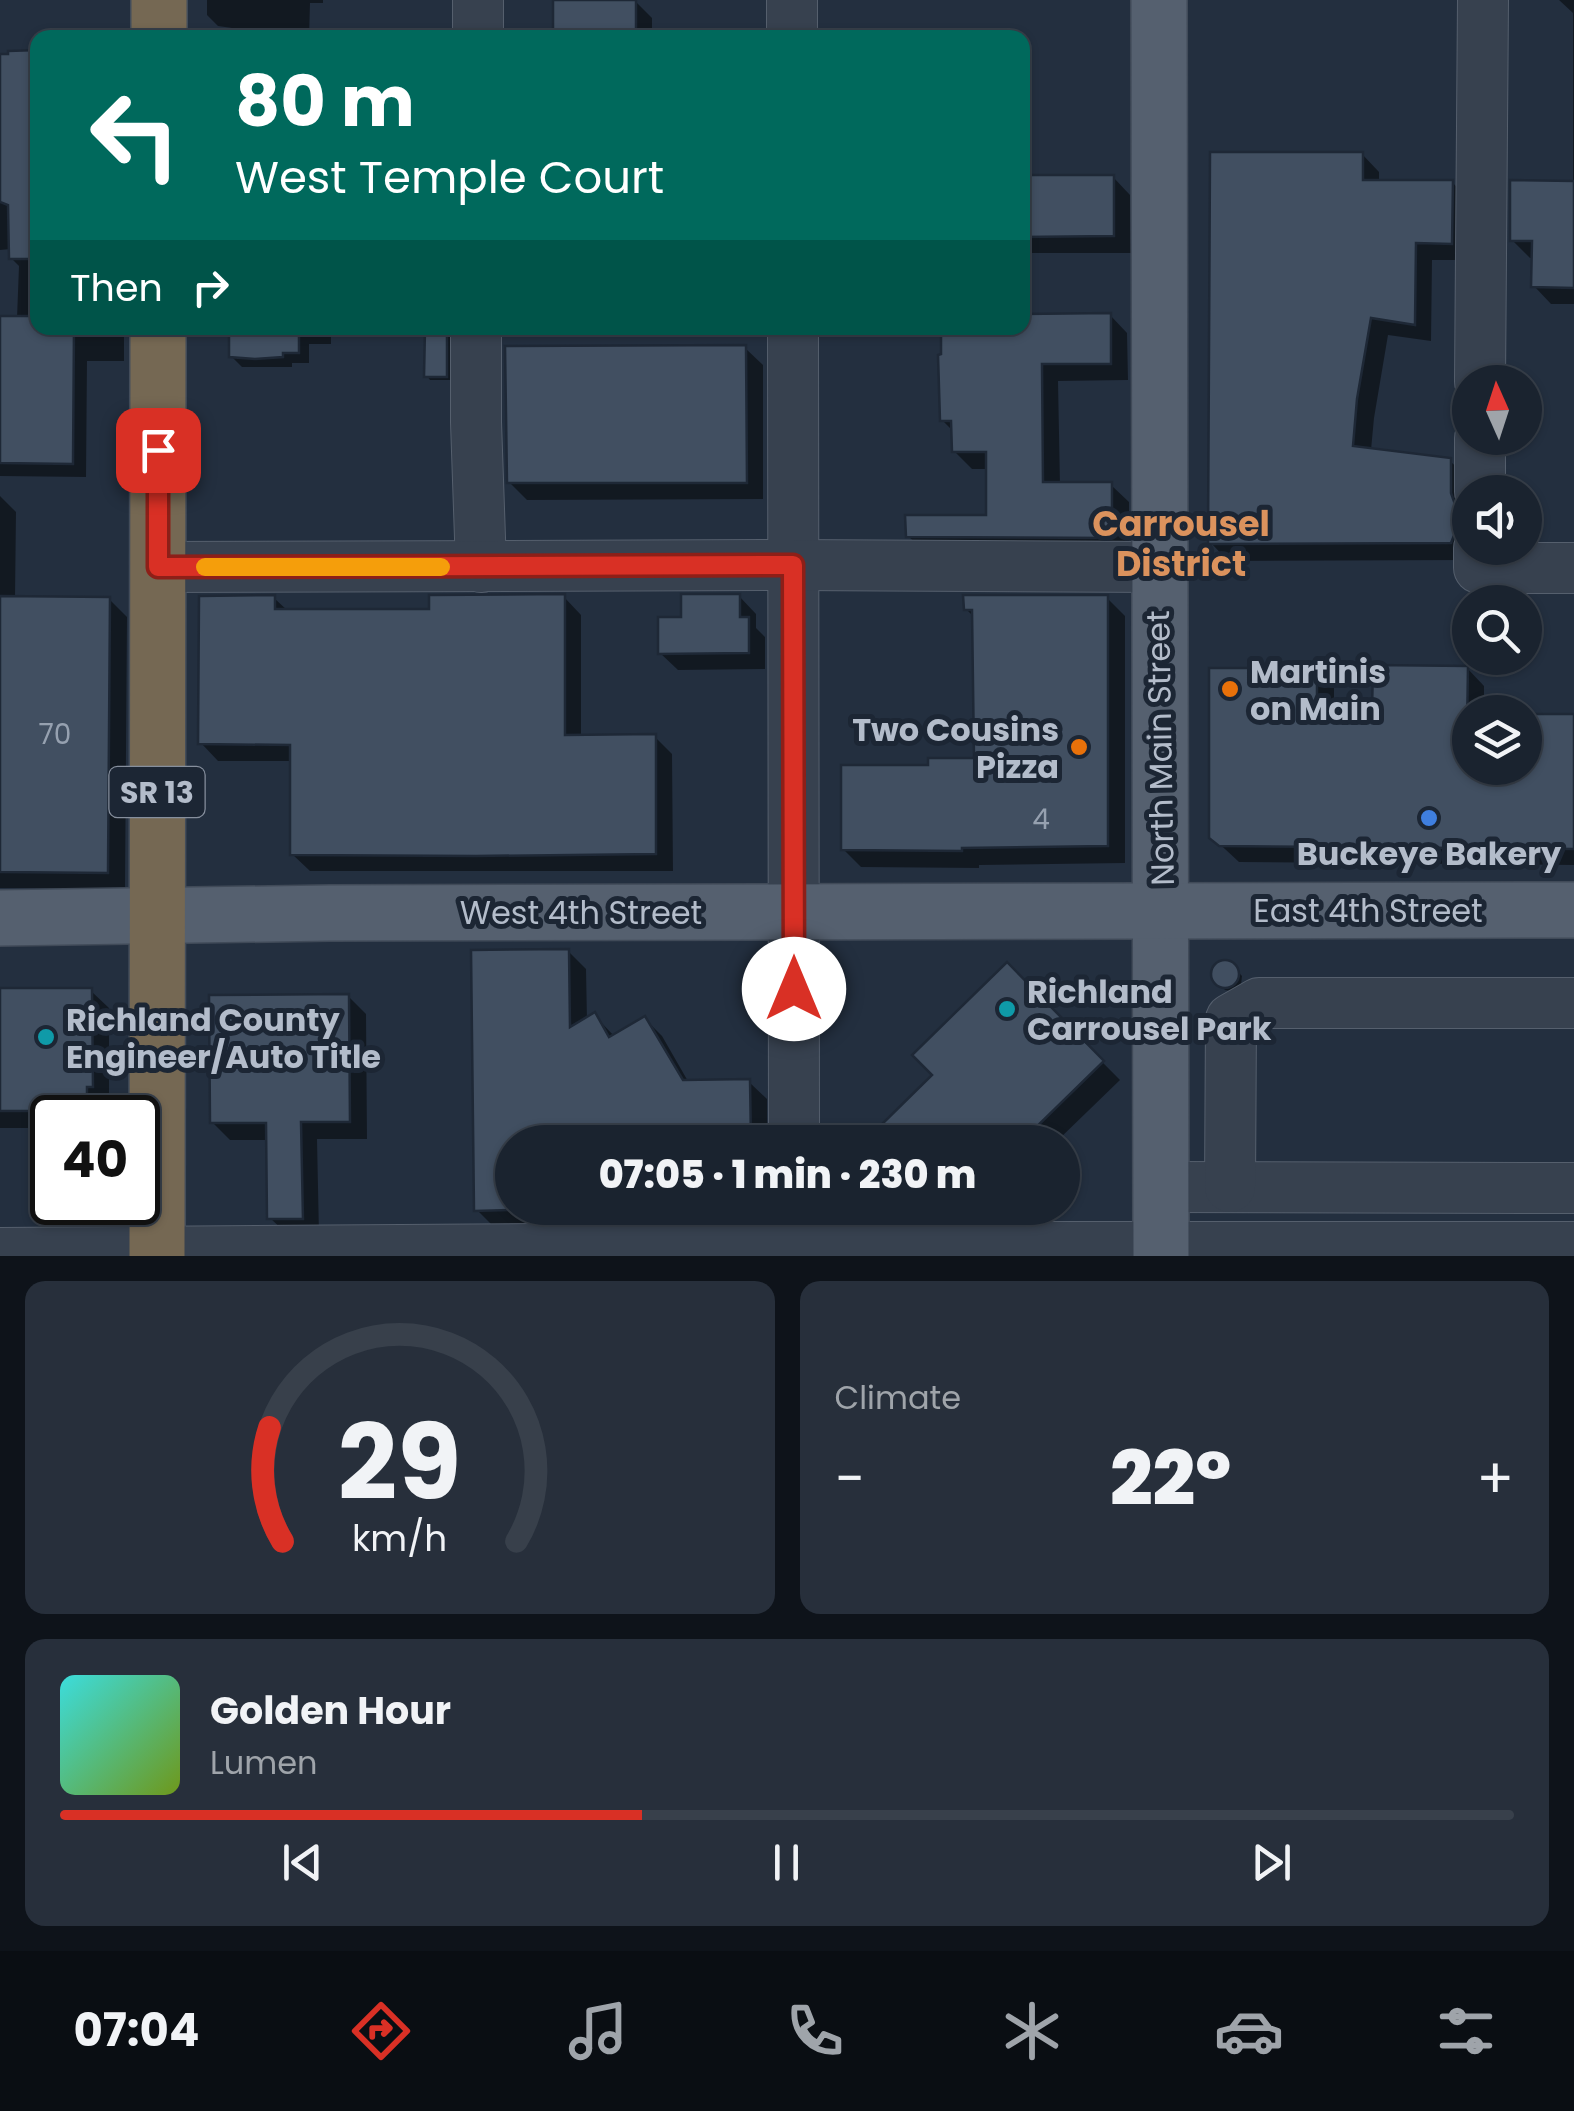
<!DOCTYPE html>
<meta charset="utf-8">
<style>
body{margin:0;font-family:Poppins,sans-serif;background:#272f3b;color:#f1f3f6;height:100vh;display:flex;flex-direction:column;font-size:38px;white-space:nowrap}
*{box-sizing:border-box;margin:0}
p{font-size:32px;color:#9fa4aa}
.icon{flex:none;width:55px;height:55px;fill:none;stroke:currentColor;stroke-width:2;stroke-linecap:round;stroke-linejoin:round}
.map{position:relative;height:1256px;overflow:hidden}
.drawer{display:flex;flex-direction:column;gap:25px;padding:25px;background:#0e131a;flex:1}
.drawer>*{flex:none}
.guide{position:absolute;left:30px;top:30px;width:1000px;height:305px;border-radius:20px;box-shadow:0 2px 8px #0004,0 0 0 2px #38404b;background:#00695c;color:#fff;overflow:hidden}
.needle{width:65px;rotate:357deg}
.tools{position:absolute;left:1452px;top:365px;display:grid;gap:20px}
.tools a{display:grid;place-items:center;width:90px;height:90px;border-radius:50%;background:#1a232f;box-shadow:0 2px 8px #0004,0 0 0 2px #38404b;font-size:50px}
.speed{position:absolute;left:30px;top:1095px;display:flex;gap:20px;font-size:50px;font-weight:700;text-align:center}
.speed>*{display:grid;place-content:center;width:130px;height:130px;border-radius:50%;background:#1a232f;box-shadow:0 2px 8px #0004,0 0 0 2px #38404b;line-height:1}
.speed .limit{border:5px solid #111;border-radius:15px;background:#fff;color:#111}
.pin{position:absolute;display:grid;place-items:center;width:85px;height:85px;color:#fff;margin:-42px;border-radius:20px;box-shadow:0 5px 15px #0006}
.me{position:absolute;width:110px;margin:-55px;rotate:0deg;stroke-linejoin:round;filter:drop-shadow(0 0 8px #0008)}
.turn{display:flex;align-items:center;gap:35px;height:210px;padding:0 40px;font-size:45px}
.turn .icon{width:130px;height:130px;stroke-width:2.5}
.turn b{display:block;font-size:70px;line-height:85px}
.then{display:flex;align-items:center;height:95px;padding:0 40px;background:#0003;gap:20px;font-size:38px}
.big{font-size:75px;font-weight:800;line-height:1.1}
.drawer .card{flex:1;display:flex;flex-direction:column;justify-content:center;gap:15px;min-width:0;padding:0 35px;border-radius:20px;background:#272f3b}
.drawer .dial{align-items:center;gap:0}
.dial svg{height:260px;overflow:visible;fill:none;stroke:#38404b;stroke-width:7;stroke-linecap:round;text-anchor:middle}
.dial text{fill:#f1f3f6;stroke:none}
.song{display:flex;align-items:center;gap:30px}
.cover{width:120px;height:120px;border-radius:15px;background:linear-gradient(135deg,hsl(180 70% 55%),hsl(80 70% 35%))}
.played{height:10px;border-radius:5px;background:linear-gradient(90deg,#d93025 40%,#38404b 40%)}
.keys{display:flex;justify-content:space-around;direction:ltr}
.heat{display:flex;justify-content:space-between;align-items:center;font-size:55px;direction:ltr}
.drawer .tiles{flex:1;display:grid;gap:25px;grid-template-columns:1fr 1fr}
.card:last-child{grid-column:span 2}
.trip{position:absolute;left:495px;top:1125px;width:585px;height:100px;border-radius:50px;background:#1a232f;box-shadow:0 2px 8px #0004,0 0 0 2px #38404b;font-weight:800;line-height:100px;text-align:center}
.tabs{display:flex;height:160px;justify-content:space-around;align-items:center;background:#0a0e13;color:#9fa4aa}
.tabs .icon{width:70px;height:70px}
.tabs .on{color:#d93025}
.tabs b{font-size:45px;color:#f1f3f6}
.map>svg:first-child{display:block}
.shadow{fill:#0007}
.building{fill:#414f61;stroke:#1e2836;stroke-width:2.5}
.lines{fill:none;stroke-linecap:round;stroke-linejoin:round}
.minor-casing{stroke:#555f6d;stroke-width:52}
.major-casing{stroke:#404a58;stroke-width:58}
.highway-casing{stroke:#424c5a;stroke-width:58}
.minor{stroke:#37414f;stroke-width:50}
.major{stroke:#55606f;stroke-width:55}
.highway{stroke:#756853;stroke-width:55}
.route-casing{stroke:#8d1f18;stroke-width:25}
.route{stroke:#d93025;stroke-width:18}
.slow{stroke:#f59e0b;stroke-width:18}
.food-dot{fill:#e8710a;stroke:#1c2634;stroke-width:4}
.shop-dot{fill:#3f7fe0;stroke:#1c2634;stroke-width:4}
.culture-dot{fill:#0f9aa8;stroke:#1c2634;stroke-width:4}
.labels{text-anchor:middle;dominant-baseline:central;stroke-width:10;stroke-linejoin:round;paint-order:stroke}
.number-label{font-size:28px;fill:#96a1b0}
.shield{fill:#1c2634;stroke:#868f9d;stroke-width:2.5}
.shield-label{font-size:30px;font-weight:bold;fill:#b3bcca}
.poi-label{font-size:32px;font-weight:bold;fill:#b3bcca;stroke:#1c2634;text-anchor:start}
.street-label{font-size:32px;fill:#b3bcca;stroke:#1c2634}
.neighbourhood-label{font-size:35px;font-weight:bold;fill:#db925d;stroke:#1c2634}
</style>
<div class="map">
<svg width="1574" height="1256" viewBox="0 0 1574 1256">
<rect width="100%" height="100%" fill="#232f3f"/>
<g class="shadow">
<polygon points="207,0 323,0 323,3 310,3 309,38 239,38 239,29 218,26 207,15"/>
<polygon points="1559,0 1574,0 1574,304 1551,304 1534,286 1534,258 1530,258 1512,240 1573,183 1573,13"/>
<polygon points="635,1 652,18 652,38 556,38"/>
<polygon points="38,52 38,328 119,328 124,333 124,361 87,361 86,477 0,476 0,318 17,318 19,266 11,258 11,249 0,250 0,57"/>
<polygon points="1362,154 1379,172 1379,182 1452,182 1469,200 1469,260 1432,260 1431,341 1388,335 1374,418 1371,450 1450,461 1468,478 1470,519 1469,560 1228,561 1211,543"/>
<polygon points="1022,177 1113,177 1130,195 1131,253 1022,253"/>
<polygon points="1110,315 1127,333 1128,380 1058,381 1060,485 1111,485 1129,502 1129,554 926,553 908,536 989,518 989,469 972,469 954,451 954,432 942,420 944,328 1022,328"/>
<polygon points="231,328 331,328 331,344 309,344 309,363 292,363 292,367 242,367 231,356"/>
<polygon points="424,328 451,328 450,380 430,380 427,376 427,332"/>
<polygon points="745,348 763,365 763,499 527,500 509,482"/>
<polygon points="0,496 16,512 15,598 109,599 127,617 125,889 0,888"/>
<polygon points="739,596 756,614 756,628 765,637 765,669 678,670 660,653 683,620"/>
<polygon points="564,597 581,615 581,737 655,737 672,754 673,871 310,871 292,854 292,761 218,761 201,743 274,598 288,611 431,612"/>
<polygon points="1107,598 1125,616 1125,863 979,865 979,868 861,867 843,849 931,768 976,760 975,618 966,609"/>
<polygon points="1467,668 1484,686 1484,712 1470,712 1470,768 1525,768 1525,717 1574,717 1574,865 1239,862 1212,837 1316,670 1334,688 1334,716 1375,714"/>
<polygon points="568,951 586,969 587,1020 595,1016 615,1037 645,1019 662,1036 689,1083 749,1082 767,1099 767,1142 512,1142 512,1208 768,1208 768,1235 494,1227 477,1210"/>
<polygon points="1222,963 1231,964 1242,976 1241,985 1231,991 1225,990 1214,978 1215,969"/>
<polygon points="1007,966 1120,1080 1056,1142 898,1142 883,1127 936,1075"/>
<polygon points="0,991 91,991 109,1008 109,1103 104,1104 104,1118 52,1118 52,1128 0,1128"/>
<polygon points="348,996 366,1014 367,1139 317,1139 319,1235 288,1235 270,1218 269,1140 230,1140 212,1122"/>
</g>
<g class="building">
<rect x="553" y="0" width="83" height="38"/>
<polygon points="38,50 38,259 9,259 8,205 0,202 0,54 8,54 8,51"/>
<polygon points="1210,152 1363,152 1363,180 1453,180 1452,244 1416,243 1415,325 1371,318 1357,399 1353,446 1451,458 1451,493 1456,507 1465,516 1465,523 1455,533 1451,543 1208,544"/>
<polygon points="1022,175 1114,175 1114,236 1022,237"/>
<polygon points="1510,180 1574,181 1574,288 1531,287 1532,241 1510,241"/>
<polygon points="1111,313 1111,364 1042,364 1043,482 1112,482 1112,538 906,537 905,515 986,515 986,452 952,452 951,421 940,421 938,355 941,354 941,328 1022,328 1022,314"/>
<polygon points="0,316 38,316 38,328 74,328 73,464 0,463"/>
<polygon points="229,328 299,328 299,353 283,353 283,357 255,359 229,357"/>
<polygon points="425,328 447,328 447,377 424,377"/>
<polygon points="746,345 747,483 507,483 505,346"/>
<polygon points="565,594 565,735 656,734 656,854 476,856 290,855 290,745 198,744 199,596 275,595 275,609 429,609 429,595"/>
<polygon points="681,594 740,594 740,617 749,617 749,653 658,654 658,617 681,617"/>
<polygon points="963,595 1108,595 1108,846 962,848 962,851 841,850 841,765 928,765 928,758 974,758 972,610 964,610"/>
<polygon points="0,596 110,597 108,873 0,872"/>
<polygon points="1373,665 1468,666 1467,733 1470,733 1470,768 1525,768 1525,714 1574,714 1574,849 1219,846 1209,838 1209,668 1317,668 1317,714 1372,711"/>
<polygon points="569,949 570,1027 595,1012 609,1037 645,1016 683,1080 750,1079 751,1142 512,1142 512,1210 474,1211 471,950"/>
<circle cx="1225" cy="974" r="14"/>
<polygon points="1007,962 1104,1061 1021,1142 894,1142 879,1127 932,1075 912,1055"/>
<polygon points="0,988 92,988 93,1087 87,1087 87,1103 68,1103 68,1111 0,1111"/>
<polygon points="349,994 350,1122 301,1122 303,1219 267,1219 266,1123 210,1123 209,995"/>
</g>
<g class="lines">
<defs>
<g id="minor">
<polyline points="792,0 792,38"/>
<polyline points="478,38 478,0"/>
<polyline points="476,328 476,422 481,567"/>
<polyline points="793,328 794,1142"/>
<polyline points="1480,382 1483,0"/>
<polyline points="1480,492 1480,438"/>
<polyline points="1479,548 1479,568 1574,568"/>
<polyline points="158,567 793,565 1158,567"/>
<polyline points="1161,1187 1574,1188"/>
<polyline points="1230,1187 1231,1019 1259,1003 1574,1003"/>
<polyline points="0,1253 794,1247 1574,1247"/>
</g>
<g id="major">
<polyline points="1159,0 1161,1256"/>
<polyline points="0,918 330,913 1574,910"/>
</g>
<g id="highway">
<polyline points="159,38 159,0"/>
<polyline points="157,1256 158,328"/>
</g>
</defs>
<use href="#minor" class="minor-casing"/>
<use href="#major" class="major-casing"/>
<use href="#highway" class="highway-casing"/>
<use href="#minor" class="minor"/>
<use href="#major" class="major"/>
<use href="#highway" class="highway"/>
</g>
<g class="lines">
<defs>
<polyline id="route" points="158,450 158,567 793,565 794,989"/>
</defs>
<use href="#route" class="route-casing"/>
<use href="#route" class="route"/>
<polyline class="slow" points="205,567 441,567"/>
</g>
<g class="food-dot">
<circle cx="1230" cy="689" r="10"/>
<circle cx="1079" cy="747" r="10"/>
</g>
<circle class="shop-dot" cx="1429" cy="818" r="10"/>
<g class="culture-dot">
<circle cx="1007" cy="1009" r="10"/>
<circle cx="46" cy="1037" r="10"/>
</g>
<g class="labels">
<g class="number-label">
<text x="55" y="734">70</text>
<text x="1041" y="819">4</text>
</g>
<rect class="shield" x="109.5" y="767" width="95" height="50" rx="8"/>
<g class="shield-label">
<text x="157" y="792">SR 13</text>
</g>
<g class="poi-label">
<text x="1250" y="671">Martinis<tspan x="1250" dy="37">on Main</tspan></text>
<text x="1059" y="729" text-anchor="end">Two Cousins<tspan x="1059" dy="37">Pizza</tspan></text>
<text x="1429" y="853" text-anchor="middle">Buckeye Bakery</text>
<text x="1027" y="991">Richland<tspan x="1027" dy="37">Carrousel Park</tspan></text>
<text x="66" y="1019">Richland County<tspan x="66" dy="37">Engineer/Auto Title</tspan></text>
</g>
<g class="street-label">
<text transform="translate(1160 748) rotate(-91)">North Main Street</text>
<text x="1368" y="910">East 4th Street</text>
<text x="581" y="912">West 4th Street</text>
</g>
<g class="neighbourhood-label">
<text x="1181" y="523">Carrousel<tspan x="1181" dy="40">District</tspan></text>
</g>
</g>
</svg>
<div class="tools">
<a><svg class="needle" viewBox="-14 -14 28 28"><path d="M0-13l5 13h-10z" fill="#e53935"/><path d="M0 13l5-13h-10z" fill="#9fa4aa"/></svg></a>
<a><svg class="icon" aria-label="sound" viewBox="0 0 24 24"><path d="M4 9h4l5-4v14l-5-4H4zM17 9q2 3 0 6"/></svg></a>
<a><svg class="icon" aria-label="search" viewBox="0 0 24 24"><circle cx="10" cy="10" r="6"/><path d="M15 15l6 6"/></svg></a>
<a><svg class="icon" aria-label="layers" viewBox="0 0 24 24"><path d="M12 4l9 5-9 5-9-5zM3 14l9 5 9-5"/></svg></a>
</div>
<div class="speed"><div class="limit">40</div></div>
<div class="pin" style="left:158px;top:450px;background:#d93025"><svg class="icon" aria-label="arrive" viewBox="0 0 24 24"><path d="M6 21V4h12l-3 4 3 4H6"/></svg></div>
<svg class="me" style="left:794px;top:989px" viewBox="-20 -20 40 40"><circle r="19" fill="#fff"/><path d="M0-13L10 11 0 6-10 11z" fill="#d93025"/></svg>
<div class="trip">07:05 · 1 min · 230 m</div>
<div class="guide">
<div class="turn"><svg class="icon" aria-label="left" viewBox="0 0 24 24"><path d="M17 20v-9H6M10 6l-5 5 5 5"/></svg><div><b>80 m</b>West Temple Court</div></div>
<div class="then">Then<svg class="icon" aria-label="right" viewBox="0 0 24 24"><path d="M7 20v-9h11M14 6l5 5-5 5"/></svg></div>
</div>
</div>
<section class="drawer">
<div class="tiles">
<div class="card dial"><svg viewBox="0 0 100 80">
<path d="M14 69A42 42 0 1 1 86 69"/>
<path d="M14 69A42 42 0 0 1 10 34" stroke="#d93025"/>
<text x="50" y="56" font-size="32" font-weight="700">29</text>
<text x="50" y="72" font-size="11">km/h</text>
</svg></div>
<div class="card"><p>Climate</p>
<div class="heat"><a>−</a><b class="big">22°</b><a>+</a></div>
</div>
<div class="card">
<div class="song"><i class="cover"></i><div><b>Golden Hour</b><p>Lumen</p></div></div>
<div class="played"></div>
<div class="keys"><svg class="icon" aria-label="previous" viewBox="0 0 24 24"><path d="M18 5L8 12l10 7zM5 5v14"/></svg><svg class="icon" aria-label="pause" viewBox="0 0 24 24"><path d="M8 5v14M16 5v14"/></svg><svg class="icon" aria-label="next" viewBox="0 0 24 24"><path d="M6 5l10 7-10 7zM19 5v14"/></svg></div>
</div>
</div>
</section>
<nav class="tabs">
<b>07:04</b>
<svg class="icon on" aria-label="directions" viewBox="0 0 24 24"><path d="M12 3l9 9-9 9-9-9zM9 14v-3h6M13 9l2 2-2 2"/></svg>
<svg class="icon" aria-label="music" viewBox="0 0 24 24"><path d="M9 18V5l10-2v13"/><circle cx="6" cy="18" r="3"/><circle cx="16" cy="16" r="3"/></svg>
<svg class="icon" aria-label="phone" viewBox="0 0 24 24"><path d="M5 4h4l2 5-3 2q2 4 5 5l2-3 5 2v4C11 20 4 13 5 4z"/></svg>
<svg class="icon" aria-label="climate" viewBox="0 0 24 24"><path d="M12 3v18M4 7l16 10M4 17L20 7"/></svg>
<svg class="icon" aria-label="car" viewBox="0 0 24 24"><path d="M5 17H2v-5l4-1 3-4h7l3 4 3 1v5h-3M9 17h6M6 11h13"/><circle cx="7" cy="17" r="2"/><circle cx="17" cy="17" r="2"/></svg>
<svg class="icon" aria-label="filters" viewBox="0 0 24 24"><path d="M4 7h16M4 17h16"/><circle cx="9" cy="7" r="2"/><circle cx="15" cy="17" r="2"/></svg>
</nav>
